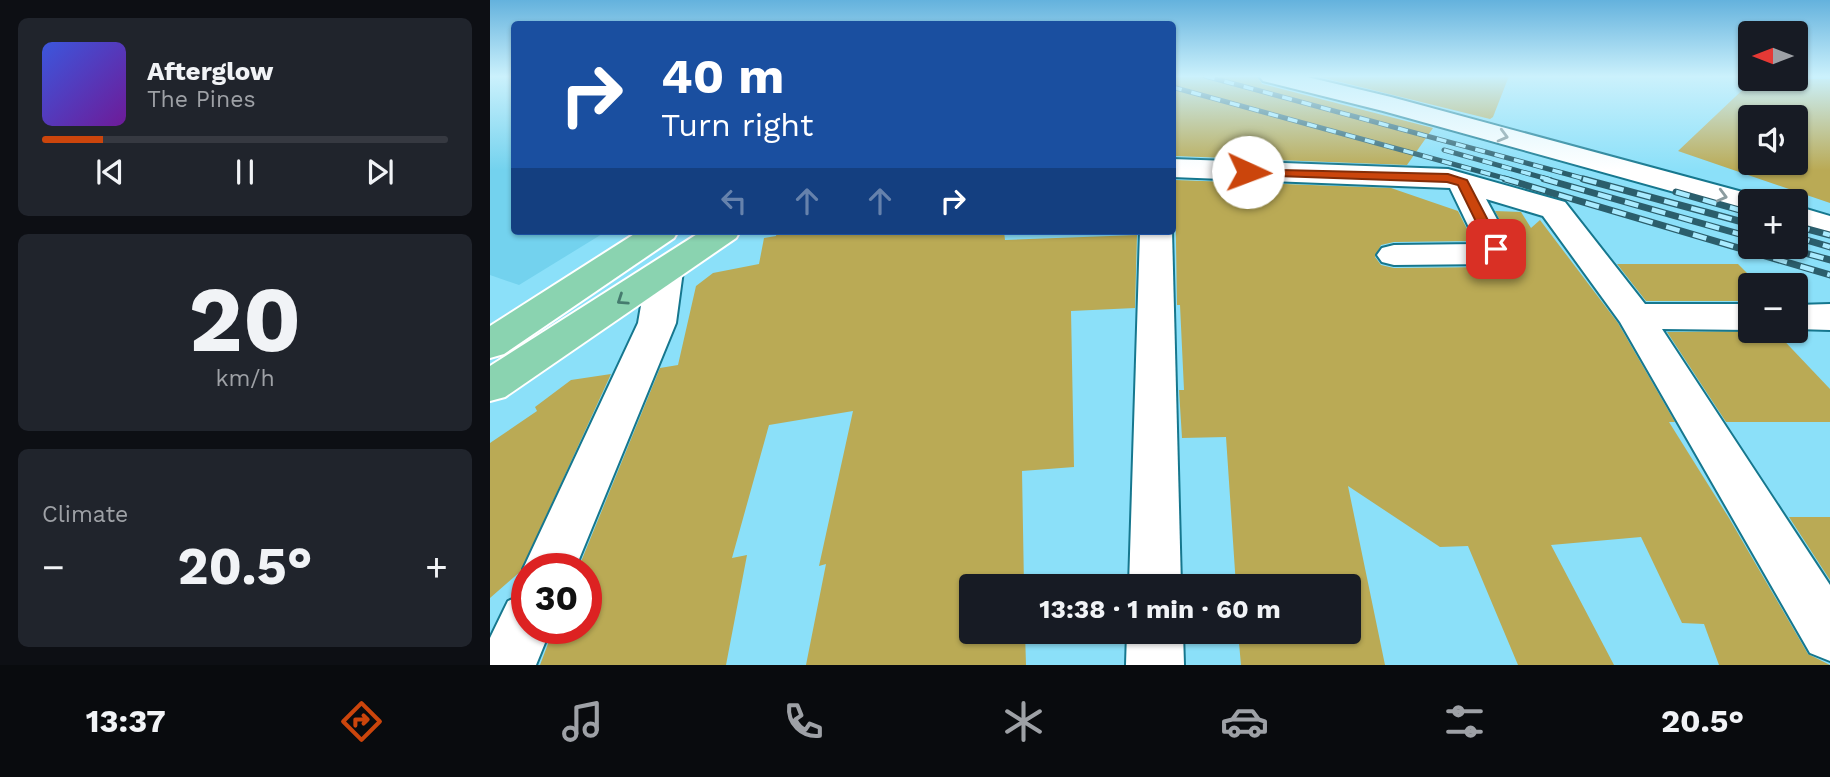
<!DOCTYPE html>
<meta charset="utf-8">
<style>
body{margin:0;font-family:"Work Sans",sans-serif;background:#20242c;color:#f1f3f6;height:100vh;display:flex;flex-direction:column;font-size:26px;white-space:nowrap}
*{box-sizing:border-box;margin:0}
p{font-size:23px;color:#9ea1a6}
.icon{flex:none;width:38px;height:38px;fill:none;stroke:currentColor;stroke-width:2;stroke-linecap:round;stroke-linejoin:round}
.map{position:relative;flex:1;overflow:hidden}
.panel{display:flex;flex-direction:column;gap:18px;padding:18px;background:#0d0f14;width:490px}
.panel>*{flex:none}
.hud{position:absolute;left:21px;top:21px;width:665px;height:214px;border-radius:7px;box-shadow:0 2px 5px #0004;background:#1a4fa0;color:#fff;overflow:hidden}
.needle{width:46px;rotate:270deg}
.controls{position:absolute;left:1248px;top:21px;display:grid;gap:14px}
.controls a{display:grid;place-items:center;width:70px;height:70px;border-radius:7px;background:#171b24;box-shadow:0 2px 5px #0004;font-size:35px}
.speed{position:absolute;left:21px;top:553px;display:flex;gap:14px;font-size:35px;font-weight:700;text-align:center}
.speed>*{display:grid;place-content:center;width:91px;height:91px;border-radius:50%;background:#171b24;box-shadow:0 2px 5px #0004;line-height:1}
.speed .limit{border:10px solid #d22;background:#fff;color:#111}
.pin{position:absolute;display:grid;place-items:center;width:60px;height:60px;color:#fff;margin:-30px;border-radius:14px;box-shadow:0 4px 10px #0006}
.me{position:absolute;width:77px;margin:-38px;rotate:92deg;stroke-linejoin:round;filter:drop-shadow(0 0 5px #0008)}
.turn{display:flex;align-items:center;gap:24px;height:147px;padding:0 35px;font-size:32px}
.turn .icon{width:91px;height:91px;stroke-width:2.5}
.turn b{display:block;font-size:49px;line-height:60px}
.lanes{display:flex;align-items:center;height:66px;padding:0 35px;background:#0003;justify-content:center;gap:35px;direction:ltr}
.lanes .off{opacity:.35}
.big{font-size:52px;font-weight:700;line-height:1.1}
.panel .widget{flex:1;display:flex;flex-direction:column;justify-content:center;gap:10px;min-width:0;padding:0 24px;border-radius:10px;background:#20242c}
.panel .dial{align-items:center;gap:0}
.dial b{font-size:91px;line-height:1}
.song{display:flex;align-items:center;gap:21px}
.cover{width:84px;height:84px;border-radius:10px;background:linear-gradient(135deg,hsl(230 70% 55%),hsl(280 70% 35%))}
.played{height:7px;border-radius:4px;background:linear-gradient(90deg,#cb450c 15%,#363941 15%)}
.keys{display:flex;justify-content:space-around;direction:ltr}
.heat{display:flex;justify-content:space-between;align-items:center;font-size:38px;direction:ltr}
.trip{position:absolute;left:469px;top:574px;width:402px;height:70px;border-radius:7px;background:#171b24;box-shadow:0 2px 5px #0004;font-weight:700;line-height:70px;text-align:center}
.menu{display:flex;height:112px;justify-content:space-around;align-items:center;background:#090b0e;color:#9ea1a6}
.menu .icon{width:49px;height:49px}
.menu .selected{color:#cb450c}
.menu b{font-size:32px;color:#f1f3f6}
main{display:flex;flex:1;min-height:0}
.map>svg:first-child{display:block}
.built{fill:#73d2ee}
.building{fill:#baaa55;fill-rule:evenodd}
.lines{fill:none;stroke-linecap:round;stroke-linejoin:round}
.minor-casing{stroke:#16778e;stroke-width:4}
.major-casing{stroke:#fff;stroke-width:4}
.minor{fill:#fff;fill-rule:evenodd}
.major{fill:#8ad3b0;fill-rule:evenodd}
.rail-far1-casing{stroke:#2b5e6c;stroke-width:5}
.rail-casing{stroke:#2b5e6c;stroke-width:7}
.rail-far1{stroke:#a9ebff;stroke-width:3.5;stroke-dasharray:10;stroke-linecap:butt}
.rail{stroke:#a9ebff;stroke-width:4.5;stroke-dasharray:14;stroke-linecap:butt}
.oneway{stroke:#8c9ca0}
.oneway2{stroke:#457b6e}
.route{fill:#cb450c;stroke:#842d08;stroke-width:2}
</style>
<main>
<section class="panel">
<div class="widget">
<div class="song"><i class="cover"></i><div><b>Afterglow</b><p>The Pines</p></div></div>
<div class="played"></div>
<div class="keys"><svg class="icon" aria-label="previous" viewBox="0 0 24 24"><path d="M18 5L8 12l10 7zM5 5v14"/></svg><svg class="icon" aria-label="pause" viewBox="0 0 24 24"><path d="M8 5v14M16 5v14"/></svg><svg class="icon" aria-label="next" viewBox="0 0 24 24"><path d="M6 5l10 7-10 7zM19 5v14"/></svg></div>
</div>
<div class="widget dial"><b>20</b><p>km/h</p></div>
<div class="widget"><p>Climate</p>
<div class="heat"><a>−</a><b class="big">20.5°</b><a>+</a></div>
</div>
</section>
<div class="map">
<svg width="1340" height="665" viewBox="0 0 1340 665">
<rect width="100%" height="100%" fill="#8be0f9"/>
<polygon class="built" points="0,76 24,76 24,231 117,231 29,285 0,275"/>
<g class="building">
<polygon points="682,76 767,76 772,84 943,128 917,165 685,156"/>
<polygon points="826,76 1019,76 1003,117 1000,119"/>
<path d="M1264 79H1340V203L1188 151ZM1260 117H1306V163H1260Z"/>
<polygon points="685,180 901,188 968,211 983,241 904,242 891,245 885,257 891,265 904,268 1003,267 1016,264 1025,248 1005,211 1031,212 1041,228 1050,220 1128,323 1185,422 1179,422 1239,518 1318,654 1340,665 1229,665 1214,624 1192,623 1151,537 1061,545 1124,665 1028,665 978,546 950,547 858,486 895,665 751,665 748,632 859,632 859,586 746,586 736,437 692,438 689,390 694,390 690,305 687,305"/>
<polygon points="287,231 514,231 515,240 647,235 645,308 581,311 584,467 532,471 534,586 481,586 481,632 535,632 536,665 316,665 336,564 329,566 363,411 279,425 242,558 257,555 236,665 50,665 64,628 96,628 96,569 88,569 170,368 188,365 206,286 223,273 269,264 274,238 286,236"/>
<polygon points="1127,264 1248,264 1269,285 1260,285 1260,301 1156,301"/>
<polygon points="1262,331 1285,331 1340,389 1340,422 1236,422 1177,332"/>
<polygon points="121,374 31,571 0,598 0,443 47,411 45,407 81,380"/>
<polygon points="1299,517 1340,517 1340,580"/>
</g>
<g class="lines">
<defs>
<g id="minor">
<polygon points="769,76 813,76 901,97 1271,197 1274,201 1260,201 1260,213 893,111 773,81"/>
<polygon points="682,159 958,169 1075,202 1155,304 1260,304 1260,330 1172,329 1340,585 1340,661 1320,653 1130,322 1053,216 996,199 1023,249 1015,261 1003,264 904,265 892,262 887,255 892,248 904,245 987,244 960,188 682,177"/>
<polygon points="1306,206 1340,216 1340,236 1306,226"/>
<polygon points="650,231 682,231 691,586 639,586"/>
<polygon points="175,260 187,263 193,271 186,323 85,569 37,569 37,577 33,569 148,323 157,271 163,263"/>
<polygon points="1340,304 1340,330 1306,329 1306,305"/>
<polygon points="37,593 37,628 61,628 46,665 0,665 0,638 18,601"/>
<polygon points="637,632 693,632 694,665 636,665"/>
</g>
<g id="major">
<polygon points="149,231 188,231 184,238 14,354 0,358 0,326"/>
<polygon points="212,231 250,231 246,238 15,397 0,401 0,366"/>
</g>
</defs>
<use href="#minor" class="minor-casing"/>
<use href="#major" class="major-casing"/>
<use href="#minor" class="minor"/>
<use href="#major" class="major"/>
<defs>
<g id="rail-far1">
<polyline points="715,76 1099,180"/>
<polyline points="682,87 1021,180"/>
<polyline points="954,150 1061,180"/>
</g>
<g id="rail">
<polyline points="1015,179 1340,275"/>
<polyline points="1054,179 1260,237"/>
<polyline points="1093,179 1260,224"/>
<polyline points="1186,192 1260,213"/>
<polyline points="1306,226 1340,235"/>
<polyline points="1306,237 1340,247"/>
<polyline points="1293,247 1340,260"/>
</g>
</defs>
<use href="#rail-far1" class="rail-far1-casing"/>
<use href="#rail" class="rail-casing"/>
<use href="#rail-far1" class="rail-far1"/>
<use href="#rail" class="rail"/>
</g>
<defs><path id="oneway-chevron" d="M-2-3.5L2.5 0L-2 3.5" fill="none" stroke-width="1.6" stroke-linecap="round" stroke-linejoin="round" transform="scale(1.75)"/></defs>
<g class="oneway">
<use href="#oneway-chevron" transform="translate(1013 136) rotate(15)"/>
<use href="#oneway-chevron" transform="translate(1232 196) rotate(15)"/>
</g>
<use class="oneway2" href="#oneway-chevron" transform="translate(132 300) rotate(146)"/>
<linearGradient id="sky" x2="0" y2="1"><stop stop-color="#64b2dd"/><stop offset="0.45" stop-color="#cbf1fc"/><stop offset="1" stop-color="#cbf1fc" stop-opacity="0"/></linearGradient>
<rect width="1340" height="170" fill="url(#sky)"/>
<polygon class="route" points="754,169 958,174 977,180 1013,249 1001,252 968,185 957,182 758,175 752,172"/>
</svg>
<div class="controls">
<a><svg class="needle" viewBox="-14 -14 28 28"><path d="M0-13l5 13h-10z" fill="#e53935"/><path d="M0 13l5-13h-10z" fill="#9ea1a6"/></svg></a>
<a><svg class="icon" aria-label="sound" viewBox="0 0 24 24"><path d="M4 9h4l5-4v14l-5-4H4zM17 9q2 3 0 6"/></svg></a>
<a>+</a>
<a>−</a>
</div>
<div class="speed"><div class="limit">30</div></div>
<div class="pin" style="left:1006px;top:249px;background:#d93025"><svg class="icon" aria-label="arrive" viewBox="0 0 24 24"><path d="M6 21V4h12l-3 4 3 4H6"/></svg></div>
<svg class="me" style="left:758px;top:172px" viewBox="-20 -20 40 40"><circle r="19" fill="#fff"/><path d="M0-13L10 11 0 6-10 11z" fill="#cb450c"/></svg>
<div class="trip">13:38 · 1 min · 60 m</div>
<div class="hud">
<div class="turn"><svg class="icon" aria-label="right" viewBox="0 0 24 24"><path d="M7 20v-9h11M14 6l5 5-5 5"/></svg><div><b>40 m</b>Turn right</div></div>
<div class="lanes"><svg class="icon off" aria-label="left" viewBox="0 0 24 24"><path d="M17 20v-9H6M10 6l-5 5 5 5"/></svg><svg class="icon off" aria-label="ahead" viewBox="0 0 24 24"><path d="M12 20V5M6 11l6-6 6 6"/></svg><svg class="icon off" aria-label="ahead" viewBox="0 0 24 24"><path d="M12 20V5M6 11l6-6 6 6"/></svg><svg class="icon" aria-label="right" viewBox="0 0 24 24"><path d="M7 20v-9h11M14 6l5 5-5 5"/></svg></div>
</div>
</div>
</main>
<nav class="menu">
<b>13:37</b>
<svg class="icon selected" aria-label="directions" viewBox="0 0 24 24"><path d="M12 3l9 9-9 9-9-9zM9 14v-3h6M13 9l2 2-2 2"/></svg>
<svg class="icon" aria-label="music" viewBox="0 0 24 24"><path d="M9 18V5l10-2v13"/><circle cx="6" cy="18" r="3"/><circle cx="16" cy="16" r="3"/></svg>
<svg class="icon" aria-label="phone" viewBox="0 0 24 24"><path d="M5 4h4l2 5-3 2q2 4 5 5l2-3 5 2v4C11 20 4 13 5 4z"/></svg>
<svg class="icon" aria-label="climate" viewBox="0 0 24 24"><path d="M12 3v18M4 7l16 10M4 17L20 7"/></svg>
<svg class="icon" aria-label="car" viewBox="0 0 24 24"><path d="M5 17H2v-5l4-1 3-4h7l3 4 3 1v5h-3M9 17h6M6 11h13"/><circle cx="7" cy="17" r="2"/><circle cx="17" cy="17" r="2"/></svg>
<svg class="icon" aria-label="filters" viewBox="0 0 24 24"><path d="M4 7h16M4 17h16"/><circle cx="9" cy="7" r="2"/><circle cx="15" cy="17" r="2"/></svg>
<b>20.5°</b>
</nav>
